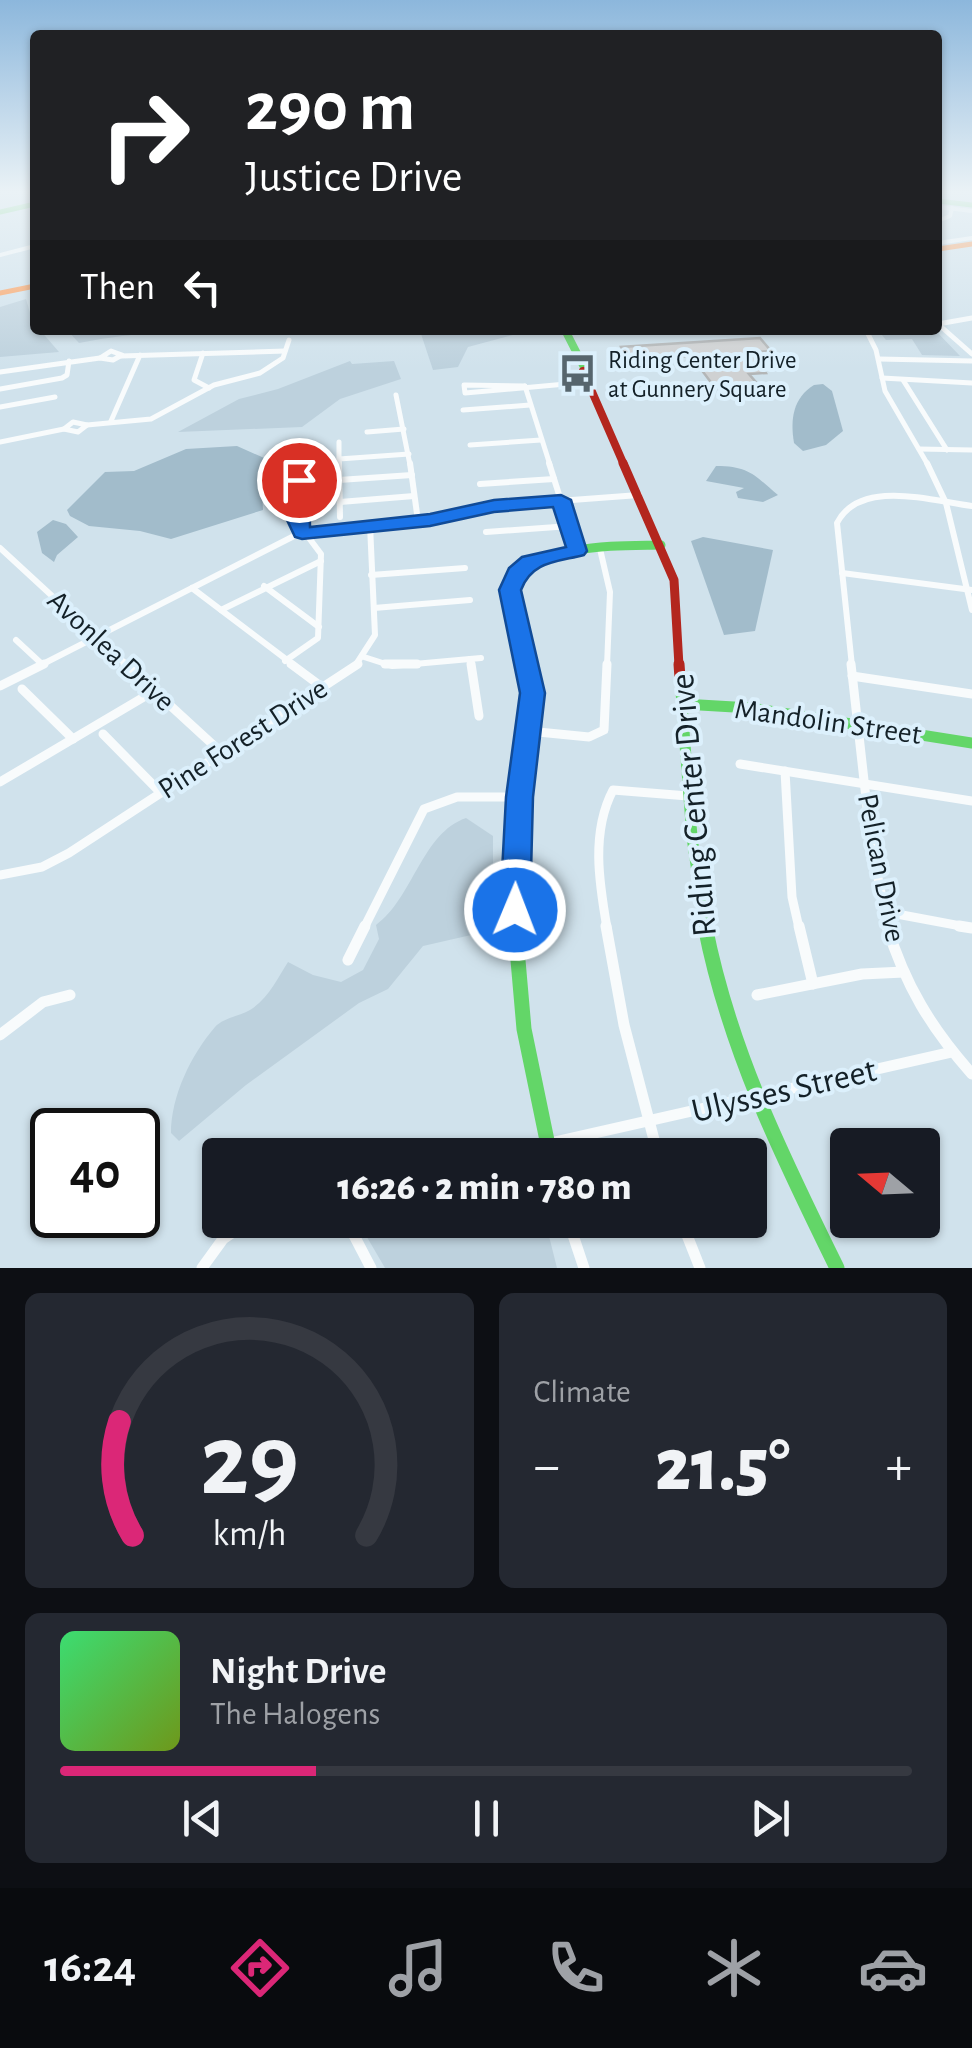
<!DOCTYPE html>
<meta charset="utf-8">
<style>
body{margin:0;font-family:"Alegreya Sans",sans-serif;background:#242831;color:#f1f3f6;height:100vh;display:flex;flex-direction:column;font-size:38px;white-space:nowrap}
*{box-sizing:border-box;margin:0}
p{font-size:32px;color:#9ea1a6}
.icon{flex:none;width:55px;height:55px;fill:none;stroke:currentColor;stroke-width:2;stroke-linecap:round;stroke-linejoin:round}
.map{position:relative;height:1268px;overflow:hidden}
.side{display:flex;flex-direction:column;gap:25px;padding:25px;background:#0d0f14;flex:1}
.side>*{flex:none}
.guide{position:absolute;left:30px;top:30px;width:912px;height:305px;border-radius:10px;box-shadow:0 2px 8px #0004;background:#202124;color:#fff;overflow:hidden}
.needle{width:65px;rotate:289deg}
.tools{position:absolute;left:830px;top:1128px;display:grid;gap:20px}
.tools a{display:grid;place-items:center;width:110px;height:110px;border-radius:10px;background:#171b24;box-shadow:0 2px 8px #0004;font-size:50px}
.speed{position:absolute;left:30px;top:1108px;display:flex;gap:20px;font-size:50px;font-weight:700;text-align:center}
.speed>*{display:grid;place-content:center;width:130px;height:130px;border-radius:50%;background:#171b24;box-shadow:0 2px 8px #0004;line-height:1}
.speed .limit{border:5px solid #111;border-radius:15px;background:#fff;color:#111}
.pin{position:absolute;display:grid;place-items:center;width:85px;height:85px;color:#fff;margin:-42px;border:5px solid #fff;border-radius:50%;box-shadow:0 2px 10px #0007}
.me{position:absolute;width:110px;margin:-55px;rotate:1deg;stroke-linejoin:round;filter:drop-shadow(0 0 8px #0008)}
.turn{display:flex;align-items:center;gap:35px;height:210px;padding:0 50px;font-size:45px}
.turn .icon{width:130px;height:130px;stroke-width:2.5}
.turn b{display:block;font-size:70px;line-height:85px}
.then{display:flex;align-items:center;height:95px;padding:0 50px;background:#0003;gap:20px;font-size:38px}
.big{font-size:75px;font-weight:800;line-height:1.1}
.side .widget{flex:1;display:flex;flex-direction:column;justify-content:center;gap:15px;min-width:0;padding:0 35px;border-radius:15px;background:#242831}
.side .dial{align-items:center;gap:0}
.dial svg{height:260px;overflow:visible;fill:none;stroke:#363941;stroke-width:7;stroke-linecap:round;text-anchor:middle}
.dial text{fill:#f1f3f6;stroke:none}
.song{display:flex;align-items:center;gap:30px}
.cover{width:120px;height:120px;border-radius:15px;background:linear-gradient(135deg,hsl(140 70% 55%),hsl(80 70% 35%))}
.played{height:10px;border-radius:5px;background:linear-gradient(90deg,#db2777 30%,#363941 30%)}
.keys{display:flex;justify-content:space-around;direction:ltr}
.heat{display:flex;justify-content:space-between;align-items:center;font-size:55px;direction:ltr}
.side .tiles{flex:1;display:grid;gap:25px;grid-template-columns:1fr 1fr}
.widget:last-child{grid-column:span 2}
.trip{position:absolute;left:202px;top:1138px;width:565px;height:100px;border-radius:10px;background:#171b24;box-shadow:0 2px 8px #0004;font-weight:800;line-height:100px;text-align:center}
.tabs{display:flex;height:160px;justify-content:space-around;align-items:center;background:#090b0e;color:#9ea1a6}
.tabs .icon{width:70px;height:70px}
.tabs .active{color:#db2777}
.tabs b{font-size:45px;color:#f1f3f6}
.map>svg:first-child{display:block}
.green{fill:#bdd1dd}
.water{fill:#a2bccb}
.building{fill:#cfd1d2;stroke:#b3b6b7;stroke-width:2.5}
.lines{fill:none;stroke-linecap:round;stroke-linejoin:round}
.street-far4{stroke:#f8fbfc;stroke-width:4}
.street-far3{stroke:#f8fbfc;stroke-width:5}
.street-far2{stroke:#f8fbfc;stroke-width:6}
.street-far1{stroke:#f8fbfc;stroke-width:9}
.street{stroke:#f8fbfc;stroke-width:11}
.fast-far4{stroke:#63d668;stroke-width:5}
.fast-far3{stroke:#63d668;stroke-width:8}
.fast-far2{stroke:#63d668;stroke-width:9}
.fast-far1{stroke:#63d668;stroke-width:11}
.fast{stroke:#63d668;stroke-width:15}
.slow{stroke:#ff974d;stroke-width:5}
.jam-far2{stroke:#b3261e;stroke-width:8}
.jam-far1{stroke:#b3261e;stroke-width:9}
.jam{stroke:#b3261e;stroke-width:11}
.route{fill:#1a73e8;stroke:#114b97;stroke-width:2.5}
.labels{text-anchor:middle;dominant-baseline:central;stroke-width:8;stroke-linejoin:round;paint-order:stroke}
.far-poi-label{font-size:25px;fill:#142128;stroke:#dcf0fc;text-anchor:start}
.street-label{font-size:30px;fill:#142128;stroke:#dcf0fc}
.near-street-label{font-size:35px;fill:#142128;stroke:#dcf0fc}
</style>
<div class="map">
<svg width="972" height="1268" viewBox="0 0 972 1268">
<rect width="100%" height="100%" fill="#d0e2ec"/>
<g class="green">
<polygon points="26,299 35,330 40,330 59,352 0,357 0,307"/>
<path d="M67 330H527L528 331 468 347 458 367 433 370 420 331C307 331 190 321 79 343Z"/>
<polygon points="878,330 935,330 960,356 922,355 912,339 886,340"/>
<polygon points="350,361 352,364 394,361 401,379 340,399 302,427 178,432 239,399 278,389"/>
<path d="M466 818 493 836V930L423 946 388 989 359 1003 246 1085 179 1141 171 1133C171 1096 191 1055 215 1027 223 1018 240 1016 250 1010 269 998 277 979 288 962L313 975 341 982 363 970 379 939 376 925C413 898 422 833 466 818Z"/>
<polygon points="368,1220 545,1220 557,1268 385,1268 364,1232"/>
</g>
<g class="water">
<path d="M814 385 823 384 832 391 843 431 826 445 803 451 794 443C790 419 793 398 814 385Z"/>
<polygon points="237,446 271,461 262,492 263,510 171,539 140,531 89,526 70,516 67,510 105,472 134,471 186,449"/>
<path d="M716 466C750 466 755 476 778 495L763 502 738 498 736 492 744 488 706 481Z"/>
<polygon points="53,520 66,524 78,537 57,555 54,562 42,553 37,532"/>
<polygon points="703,537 773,550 755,631 724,635 691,541"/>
</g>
<polygon class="building" points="760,338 771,351 755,352 766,373 749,374 767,395 737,397 726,385 713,385 691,356 627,359 621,347"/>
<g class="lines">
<g class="street-far4">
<polyline points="938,207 972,211"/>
<polyline points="938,221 950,216 952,208"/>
<polyline points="938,243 972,238"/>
<polyline points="0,255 35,246"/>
</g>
<g class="street-far3">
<polyline points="938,324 972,354"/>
<polyline points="938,324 972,318"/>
<polyline points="866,330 876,350 885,391 928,465"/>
<polygon points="111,351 122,355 113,360 100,358"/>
<polyline points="203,353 194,380 209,388"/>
<polyline points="121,356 285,351"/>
<polyline points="879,359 972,361"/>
<polyline points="0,372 100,358"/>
<polyline points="882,378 972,383"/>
<polyline points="903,380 947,450"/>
<polyline points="525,386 464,385 465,393 588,382"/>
<polyline points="525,386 550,465"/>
<polyline points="0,389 62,378 67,375 69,361"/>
<polyline points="396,395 410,465"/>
<polyline points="0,407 55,397"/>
<polyline points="463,410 530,405"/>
<polyline points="111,421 140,355"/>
<polygon points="73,422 87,425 78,432 64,429"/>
<polyline points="87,425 151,419 214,385 260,373 283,358 289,340"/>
<polyline points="367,432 404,429"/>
<polyline points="0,442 64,429"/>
<polyline points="339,442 339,465"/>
<polyline points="470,445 541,440"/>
<polyline points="919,449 972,450"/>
<polyline points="339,459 409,454"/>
<polyline points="300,465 301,444"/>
</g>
<g class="street-far2">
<polyline points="339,463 340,517"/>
<polyline points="410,463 418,521"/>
<polyline points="549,463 577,551"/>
<polyline points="927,463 946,503 972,610"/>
<polyline points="339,480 412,475"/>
<polyline points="480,484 554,479"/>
<polyline points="340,502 414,496"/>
<polyline points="486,532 570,526"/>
<polyline points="0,548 128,666"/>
<polyline points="600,549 610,592 607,666"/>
<polyline points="842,573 972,590"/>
<polyline points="371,575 465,568"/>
<polyline points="264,586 319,627"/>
<polyline points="192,588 295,666"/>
<polyline points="374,608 470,600"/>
<polyline points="221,610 321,561"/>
<polyline points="16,640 43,665"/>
<polyline points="364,657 392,666 481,658"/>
<polyline points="470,659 471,666"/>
<polyline points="285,661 318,638 321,554 297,522 300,463"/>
<polyline points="39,666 298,534 449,518 504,505 639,495"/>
<polyline points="355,666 375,635 370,525"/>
<path d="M852 666 837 523C860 478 932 501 972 506"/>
</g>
<g class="street-far1">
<polyline points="125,664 222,753"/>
<polyline points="291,664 322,687"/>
<polyline points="385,664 417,664"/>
<polyline points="471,664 479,716"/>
<polyline points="851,664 871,843 888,928"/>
<polyline points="852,676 972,694"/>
<polyline points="0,686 44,664"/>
<polyline points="22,689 73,739"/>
<polyline points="528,731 589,737 604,730 607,664"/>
<polyline points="103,734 161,793"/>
<polyline points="740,764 972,801"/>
<polyline points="785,771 792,897 799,928"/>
<polyline points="0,782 154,691"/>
<polyline points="0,875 42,867 69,853 358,664"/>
<polyline points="886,912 972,928"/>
<polyline points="364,928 424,809 457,797 519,797"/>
<path d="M607 928C599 882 591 832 613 790L688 796"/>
</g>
<g class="street">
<polyline points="606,926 624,1025 658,1155"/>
<polyline points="799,926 813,984"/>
<path d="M887 926C905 985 931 1028 972 1074"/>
<polyline points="959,926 972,928"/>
<polyline points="348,960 365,926"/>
<polyline points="757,995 862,974 904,972"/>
<polyline points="0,1035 43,1002 70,995"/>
<polyline points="498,1155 952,1052"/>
<polyline points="346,1220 371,1268"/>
<polyline points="568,1220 584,1268"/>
<polyline points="681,1220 700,1268"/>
<polyline points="202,1268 223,1239 251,1220"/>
</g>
<g class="fast-far4">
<polyline points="938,201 972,205"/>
<polyline points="0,212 35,204"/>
</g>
<polyline class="fast-far3" points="565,330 587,373"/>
<path class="fast-far2" d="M528 666 511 583C553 543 607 546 661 545"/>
<g class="fast-far1">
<polyline points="680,678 692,837 705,928"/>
<polyline points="683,704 751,708 972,743"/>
<polyline points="515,928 519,797 533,693 527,664"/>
</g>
<g class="fast">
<polyline points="515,926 524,1029 550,1155"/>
<path d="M705 926C729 1049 782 1156 837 1268"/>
</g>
<g class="slow">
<polyline points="938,249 972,244"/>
<polyline points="0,293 35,286"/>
</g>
<polyline class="jam-far2" points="583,371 624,465"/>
<polyline class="jam-far1" points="623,463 674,580 679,666"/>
<polyline class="jam" points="679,664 680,678"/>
</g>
<linearGradient id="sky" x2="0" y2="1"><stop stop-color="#8cb7dc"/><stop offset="0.52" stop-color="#eaf2f6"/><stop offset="1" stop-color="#eaf2f6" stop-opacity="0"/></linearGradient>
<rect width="972" height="369" fill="url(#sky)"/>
<path class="route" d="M299 475 309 480 310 527 430 514 494 500 561 495 571 500 587 551 584 555C557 562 532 561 521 590L545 693 533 797 530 910 526 920 515 924 505 920 500 910 506 797 520 693 499 590 509 568 522 557 566 547 553 507 494 512 430 526 302 539 295 537 287 520 290 480Z"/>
<defs>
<symbol id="bus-bare" viewBox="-9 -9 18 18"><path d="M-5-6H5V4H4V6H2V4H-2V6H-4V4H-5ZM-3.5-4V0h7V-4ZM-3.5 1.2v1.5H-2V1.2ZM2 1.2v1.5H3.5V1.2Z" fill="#56656d" stroke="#dcf0fc" stroke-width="2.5" paint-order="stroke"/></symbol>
</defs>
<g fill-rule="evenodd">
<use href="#bus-bare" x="550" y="346" width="55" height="55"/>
</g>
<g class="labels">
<g class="far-poi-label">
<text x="608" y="360">Riding Center Drive<tspan x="608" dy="29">at Gunnery Square</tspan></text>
</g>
<g class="street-label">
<text transform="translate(111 651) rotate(43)">Avonlea Drive</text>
<text transform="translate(828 722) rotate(8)">Mandolin Street</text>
<text transform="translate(243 739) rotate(-33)">Pine Forest Drive</text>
<text transform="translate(881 868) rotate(79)">Pelican Drive</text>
</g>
<g class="near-street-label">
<text transform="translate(694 805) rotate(-95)">Riding Center Drive</text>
<text transform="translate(784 1091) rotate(-13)">Ulysses Street</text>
</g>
</g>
</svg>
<div class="tools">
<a><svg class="needle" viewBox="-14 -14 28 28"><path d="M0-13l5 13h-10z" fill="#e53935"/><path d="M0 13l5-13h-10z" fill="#9ea1a6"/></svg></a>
</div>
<div class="speed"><div class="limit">40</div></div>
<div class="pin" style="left:299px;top:480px;background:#d93025"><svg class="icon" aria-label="arrive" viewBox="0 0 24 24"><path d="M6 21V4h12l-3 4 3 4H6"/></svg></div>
<svg class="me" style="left:515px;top:910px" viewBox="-20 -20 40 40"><circle r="17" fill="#1a73e8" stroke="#fff" stroke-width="3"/><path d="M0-11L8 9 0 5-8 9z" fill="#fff"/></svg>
<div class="trip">16:26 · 2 min · 780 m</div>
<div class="guide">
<div class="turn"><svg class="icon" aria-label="right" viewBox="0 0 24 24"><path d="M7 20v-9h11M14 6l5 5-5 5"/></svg><div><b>290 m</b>Justice Drive</div></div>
<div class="then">Then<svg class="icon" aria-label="left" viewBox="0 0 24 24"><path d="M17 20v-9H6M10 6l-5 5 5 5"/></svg></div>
</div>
</div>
<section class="side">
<div class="tiles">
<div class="widget dial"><svg viewBox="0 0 100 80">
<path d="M14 69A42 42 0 1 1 86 69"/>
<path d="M14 69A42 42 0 0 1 10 34" stroke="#db2777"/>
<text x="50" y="56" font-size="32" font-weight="700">29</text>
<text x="50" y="72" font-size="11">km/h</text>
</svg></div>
<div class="widget"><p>Climate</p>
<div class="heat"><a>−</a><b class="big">21.5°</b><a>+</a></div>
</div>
<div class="widget">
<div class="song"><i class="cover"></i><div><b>Night Drive</b><p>The Halogens</p></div></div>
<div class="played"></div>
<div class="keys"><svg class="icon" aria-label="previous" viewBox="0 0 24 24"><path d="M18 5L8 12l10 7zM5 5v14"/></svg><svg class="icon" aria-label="pause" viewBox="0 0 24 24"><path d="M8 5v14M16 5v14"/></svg><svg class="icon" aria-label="next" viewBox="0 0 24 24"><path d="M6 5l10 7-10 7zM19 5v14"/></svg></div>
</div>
</div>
</section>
<nav class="tabs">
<b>16:24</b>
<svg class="icon active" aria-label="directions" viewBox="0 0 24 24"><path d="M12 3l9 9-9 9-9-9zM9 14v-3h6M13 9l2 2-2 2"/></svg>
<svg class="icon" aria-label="music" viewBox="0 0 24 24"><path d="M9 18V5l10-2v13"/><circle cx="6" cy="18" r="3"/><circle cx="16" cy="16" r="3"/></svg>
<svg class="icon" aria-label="phone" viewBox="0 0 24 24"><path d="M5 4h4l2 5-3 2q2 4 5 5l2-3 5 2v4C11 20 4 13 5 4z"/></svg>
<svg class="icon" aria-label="climate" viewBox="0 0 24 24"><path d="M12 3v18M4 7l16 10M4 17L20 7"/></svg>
<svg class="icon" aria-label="car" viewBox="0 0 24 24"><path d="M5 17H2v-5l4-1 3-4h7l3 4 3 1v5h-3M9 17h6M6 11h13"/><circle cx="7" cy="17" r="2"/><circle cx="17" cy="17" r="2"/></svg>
</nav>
